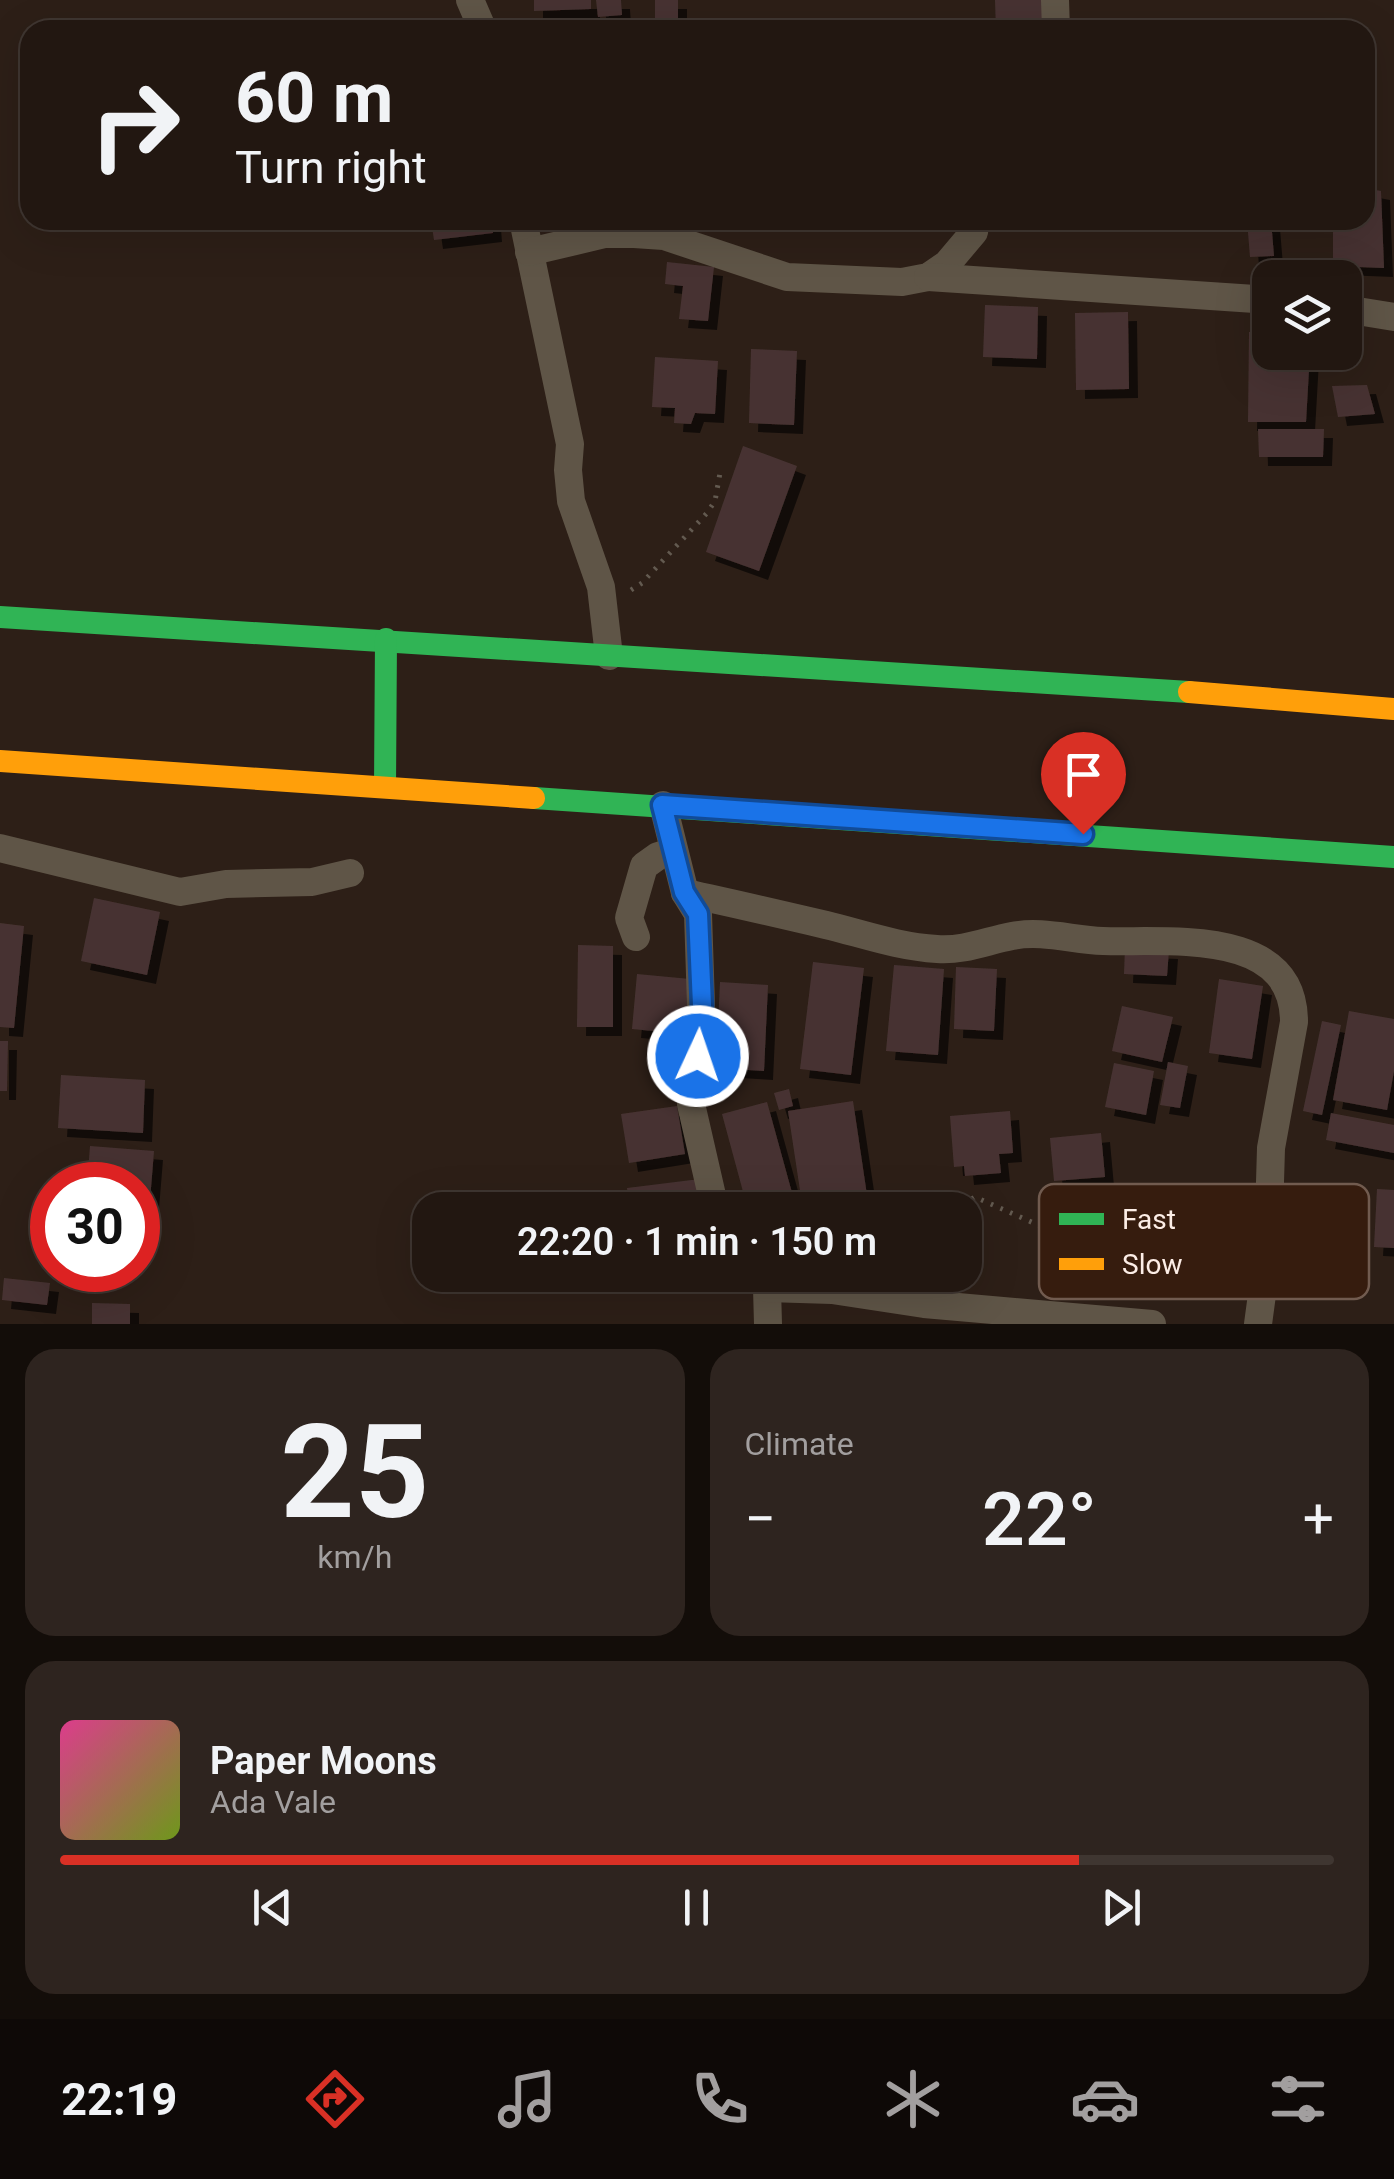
<!DOCTYPE html>
<meta charset="utf-8">
<style>
body{margin:0;font-family:Roboto,sans-serif;background:#2e241f;color:#f1f3f6;height:100vh;display:flex;flex-direction:column;font-size:38px;white-space:nowrap}
*{box-sizing:border-box;margin:0}
p{font-size:32px;color:#a29f9f}
.icon{flex:none;width:55px;height:55px;fill:none;stroke:currentColor;stroke-width:2;stroke-linecap:round;stroke-linejoin:round}
.map{position:relative;height:1324px;overflow:hidden}
.details{display:flex;flex-direction:column;gap:25px;padding:25px;background:#130d09;flex:1}
.details>*{flex:none}
.banner{position:absolute;left:20px;top:20px;width:1355px;height:210px;border-radius:30px;box-shadow:0 10px 40px #0002,0 0 0 2px #3f3631;background:#221711;color:#f1f3f6;overflow:hidden}
.controls{position:absolute;left:1252px;top:260px;display:grid;gap:20px}
.controls a{display:grid;place-items:center;width:110px;height:110px;border-radius:20px;background:#221711;box-shadow:0 10px 40px #0002,0 0 0 2px #3f3631;font-size:50px}
.speed{position:absolute;left:30px;top:1162px;display:flex;gap:20px;font-size:50px;font-weight:700;text-align:center}
.speed>*{display:grid;place-content:center;width:130px;height:130px;border-radius:50%;background:#221711;box-shadow:0 10px 40px #0002,0 0 0 2px #3f3631;line-height:1}
.speed .limit{border:15px solid #d22;background:#fff;color:#111}
.pin{position:absolute;display:grid;place-items:center;width:85px;height:85px;color:#fff;margin:-102px -42px;border-radius:50% 50% 50% 0;rotate:-45deg;box-shadow:0 0 10px #0007}
.pin .icon{rotate:45deg}
.me{position:absolute;width:110px;margin:-55px;rotate:3deg;stroke-linejoin:round;filter:drop-shadow(0 0 8px #0008)}
.turn{display:flex;align-items:center;gap:35px;height:210px;padding:0 50px;font-size:45px}
.turn .icon{width:130px;height:130px;stroke-width:2.5}
.turn b{display:block;font-size:70px;line-height:85px}
.big{font-size:75px;font-weight:600;line-height:1.1}
.details .tile{flex:1;display:flex;flex-direction:column;justify-content:center;gap:15px;min-width:0;padding:0 35px;border-radius:30px;background:#2e241f}
.details .dial{align-items:center;gap:0}
.dial b{font-size:130px;line-height:1}
.song{display:flex;align-items:center;gap:30px}
.cover{width:120px;height:120px;border-radius:15px;background:linear-gradient(135deg,hsl(330 70% 55%),hsl(80 70% 35%))}
.played{height:10px;border-radius:5px;background:linear-gradient(90deg,#d93025 80%,#3f3631 80%)}
.keys{display:flex;justify-content:space-around;direction:ltr}
.heat{display:flex;justify-content:space-between;align-items:center;font-size:55px;direction:ltr}
.details .tiles{flex:1;display:grid;gap:25px;grid-template-columns:1fr 1fr}
.tile:last-child{grid-column:span 2}
.trip{position:absolute;left:412px;top:1192px;width:570px;height:100px;border-radius:30px;background:#221711;box-shadow:0 10px 40px #0002,0 0 0 2px #3f3631;font-weight:600;line-height:100px;text-align:center}
.menu{display:flex;height:160px;justify-content:space-around;align-items:center;background:#0e0907;color:#a29f9f}
.menu .icon{width:70px;height:70px}
.menu .on{color:#d93025}
.menu b{font-size:45px;color:#f1f3f6}
.map>svg:first-child{display:block}
.building{fill:#473332;filter:url(#shadow)}
.lines{fill:none;stroke-linecap:round;stroke-linejoin:round}
.path{stroke:#635a50;stroke-width:5;stroke-dasharray:2.5 8;stroke-linecap:butt}
.street{stroke:#5f5547;stroke-width:28}
.fast{stroke:#30b455;stroke-width:22}
.slow{stroke:#ff9f0a;stroke-width:22}
.route-casing{stroke:#114b97;stroke-width:25}
.route{stroke:#1a73e8;stroke-width:18}
.key{fill:#361c0e;stroke:#715b4f;stroke-width:2.5}
.key-label{font-size:28px;fill:#fcede6}
</style>
<div class="map">
<svg width="1394" height="1324" viewBox="0 0 1394 1324">
<defs>
<filter id="shadow"><feDropShadow dx="9" dy="9" stdDeviation="0" flood-color="#0009"/></filter>
</defs>
<rect width="100%" height="100%" fill="#2d1f17"/>
<g class="building">
<polygon points="534,0 591,0 591,9 534,11"/>
<polygon points="596,0 621,0 622,15 598,17"/>
<rect x="655" y="0" width="23" height="27"/>
<polygon points="995,0 1043,0 1043,30 996,30"/>
<polygon points="1365,188 1381,191 1384,268 1333,266 1333,220 1365,220"/>
<polygon points="431,220 492,220 493,233 434,240"/>
<polygon points="1247,220 1271,220 1274,256 1250,257"/>
<polygon points="667,262 714,267 708,321 679,319 683,286 665,284"/>
<polygon points="985,305 1038,307 1037,359 983,357"/>
<polygon points="1128,312 1129,389 1076,390 1075,313"/>
<polygon points="1249,332 1270,333 1270,352 1310,352 1306,422 1248,422"/>
<polygon points="751,349 797,351 794,425 749,423"/>
<polygon points="655,357 718,361 715,414 695,413 691,424 674,423 675,408 652,407"/>
<polygon points="1367,385 1375,414 1338,417 1332,386"/>
<polygon points="1258,429 1324,429 1323,457 1259,457"/>
<polygon points="743,446 797,466 759,571 706,552"/>
<polygon points="94,898 160,912 147,975 81,961"/>
<polygon points="0,923 24,926 14,1028 0,1027"/>
<polygon points="578,945 613,946 613,1027 577,1027"/>
<polygon points="1125,948 1169,950 1167,976 1124,974"/>
<polygon points="813,962 864,968 851,1075 800,1069"/>
<polygon points="894,965 944,969 938,1055 886,1051"/>
<polygon points="956,967 997,969 994,1031 954,1029"/>
<polygon points="637,974 690,979 685,1034 632,1029"/>
<polygon points="1219,979 1263,986 1252,1059 1209,1053"/>
<polygon points="720,982 768,985 764,1071 716,1068"/>
<polygon points="1122,1006 1173,1017 1162,1062 1112,1051"/>
<polygon points="1349,1011 1394,1019 1394,1071 1387,1110 1333,1100"/>
<polygon points="1322,1021 1341,1025 1322,1115 1303,1111"/>
<polygon points="0,1041 8,1041 7,1091 0,1091"/>
<polygon points="1168,1062 1188,1066 1180,1108 1160,1105"/>
<polygon points="1114,1063 1154,1071 1146,1115 1105,1107"/>
<polygon points="61,1075 145,1080 143,1133 58,1128"/>
<polygon points="789,1089 793,1106 779,1110 774,1093"/>
<polygon points="853,1101 868,1202 803,1210 788,1111"/>
<polygon points="767,1102 794,1200 748,1210 722,1114"/>
<polygon points="677,1106 685,1154 629,1163 621,1114"/>
<polygon points="1010,1111 1013,1153 999,1154 1001,1173 965,1176 964,1166 954,1167 950,1116"/>
<polygon points="1331,1113 1394,1125 1394,1153 1326,1140"/>
<polygon points="1101,1133 1105,1177 1054,1181 1050,1138"/>
<polygon points="90,1146 154,1151 150,1200 138,1199 138,1185 87,1185"/>
<polygon points="700,1179 704,1210 630,1210 627,1188"/>
<polygon points="1377,1189 1394,1190 1394,1248 1374,1247"/>
<polygon points="4,1278 50,1283 47,1305 2,1300"/>
<polygon points="92,1303 130,1304 130,1324 92,1324"/>
</g>
<g class="lines">
<g class="path">
<polyline points="511,26 513,22 522,30"/>
<polyline points="631,590 642,583 707,513 715,501 720,473"/>
<polyline points="954,1210 975,1197 1047,1229 1093,1260 1129,1292"/>
</g>
<g class="street">
<polyline points="470,0 483,30"/>
<polyline points="1055,0 1056,30"/>
<polyline points="523,220 570,444 568,470 571,501 601,587 609,656"/>
<polyline points="529,252 605,234 634,234 664,236 787,277 902,282 928,277 947,264 974,232 976,220"/>
<polyline points="928,277 1270,300"/>
<polyline points="1345,309 1394,317"/>
<polyline points="663,805 685,893 698,914 701,1005 691,1104 713,1200 720,1210"/>
<polyline points="0,848 180,892 226,884 312,882 350,873"/>
<path d="M685 893C732 903 779 914 826 925 863 934 899 947 937 949 964 951 986 941 1012 936 1042 930 1073 940 1103 941 1169 943 1294 927 1294 1022L1271 1148 1268 1250 1258 1324"/>
<polyline points="636,937 629,918 644,866 658,856 674,851"/>
<polyline points="759,1275 767,1288 768,1324"/>
<polyline points="767,1288 832,1290 924,1304 1152,1324"/>
</g>
<g class="fast">
<polyline points="0,617 1189,692"/>
<polyline points="385,787 386,639"/>
<polyline points="534,798 1394,857"/>
</g>
<g class="slow">
<polyline points="1189,692 1394,709"/>
<polyline points="0,761 534,798"/>
</g>
</g>
<g class="lines">
<defs>
<polyline id="route" points="698,1056 702,1005 698,914 684,892 662,805 1083,834"/>
</defs>
<use href="#route" class="route-casing"/>
<use href="#route" class="route"/>
</g>
<rect x="1039" y="1184" width="330" height="115" rx="15" class="key"/>
<rect x="1059" y="1213" width="45" height="12" fill="#30b455"/>
<rect x="1059" y="1258" width="45" height="12" fill="#ff9f0a"/>
<g class="key-label">
<text x="1122" y="1229">Fast</text>
<text x="1122" y="1274">Slow</text>
</g>
</svg>
<div class="controls">
<a><svg class="icon" aria-label="layers" viewBox="0 0 24 24"><path d="M12 4l9 5-9 5-9-5zM3 14l9 5 9-5"/></svg></a>
</div>
<div class="speed"><div class="limit">30</div></div>
<div class="pin" style="left:1083px;top:834px;background:#d93025"><svg class="icon" aria-label="arrive" viewBox="0 0 24 24"><path d="M6 21V4h12l-3 4 3 4H6"/></svg></div>
<svg class="me" style="left:698px;top:1056px" viewBox="-20 -20 40 40"><circle r="17" fill="#1a73e8" stroke="#fff" stroke-width="3"/><path d="M0-11L8 9 0 5-8 9z" fill="#fff"/></svg>
<div class="trip">22:20 · 1 min · 150 m</div>
<div class="banner">
<div class="turn"><svg class="icon" aria-label="right" viewBox="0 0 24 24"><path d="M7 20v-9h11M14 6l5 5-5 5"/></svg><div><b>60 m</b>Turn right</div></div>
</div>
</div>
<section class="details">
<div class="tiles">
<div class="tile dial"><b>25</b><p>km/h</p></div>
<div class="tile"><p>Climate</p>
<div class="heat"><a>−</a><b class="big">22°</b><a>+</a></div>
</div>
<div class="tile">
<div class="song"><i class="cover"></i><div><b>Paper Moons</b><p>Ada Vale</p></div></div>
<div class="played"></div>
<div class="keys"><svg class="icon" aria-label="previous" viewBox="0 0 24 24"><path d="M18 5L8 12l10 7zM5 5v14"/></svg><svg class="icon" aria-label="pause" viewBox="0 0 24 24"><path d="M8 5v14M16 5v14"/></svg><svg class="icon" aria-label="next" viewBox="0 0 24 24"><path d="M6 5l10 7-10 7zM19 5v14"/></svg></div>
</div>
</div>
</section>
<nav class="menu">
<b>22:19</b>
<svg class="icon on" aria-label="directions" viewBox="0 0 24 24"><path d="M12 3l9 9-9 9-9-9zM9 14v-3h6M13 9l2 2-2 2"/></svg>
<svg class="icon" aria-label="music" viewBox="0 0 24 24"><path d="M9 18V5l10-2v13"/><circle cx="6" cy="18" r="3"/><circle cx="16" cy="16" r="3"/></svg>
<svg class="icon" aria-label="phone" viewBox="0 0 24 24"><path d="M5 4h4l2 5-3 2q2 4 5 5l2-3 5 2v4C11 20 4 13 5 4z"/></svg>
<svg class="icon" aria-label="climate" viewBox="0 0 24 24"><path d="M12 3v18M4 7l16 10M4 17L20 7"/></svg>
<svg class="icon" aria-label="car" viewBox="0 0 24 24"><path d="M5 17H2v-5l4-1 3-4h7l3 4 3 1v5h-3M9 17h6M6 11h13"/><circle cx="7" cy="17" r="2"/><circle cx="17" cy="17" r="2"/></svg>
<svg class="icon" aria-label="filters" viewBox="0 0 24 24"><path d="M4 7h16M4 17h16"/><circle cx="9" cy="7" r="2"/><circle cx="15" cy="17" r="2"/></svg>
</nav>
